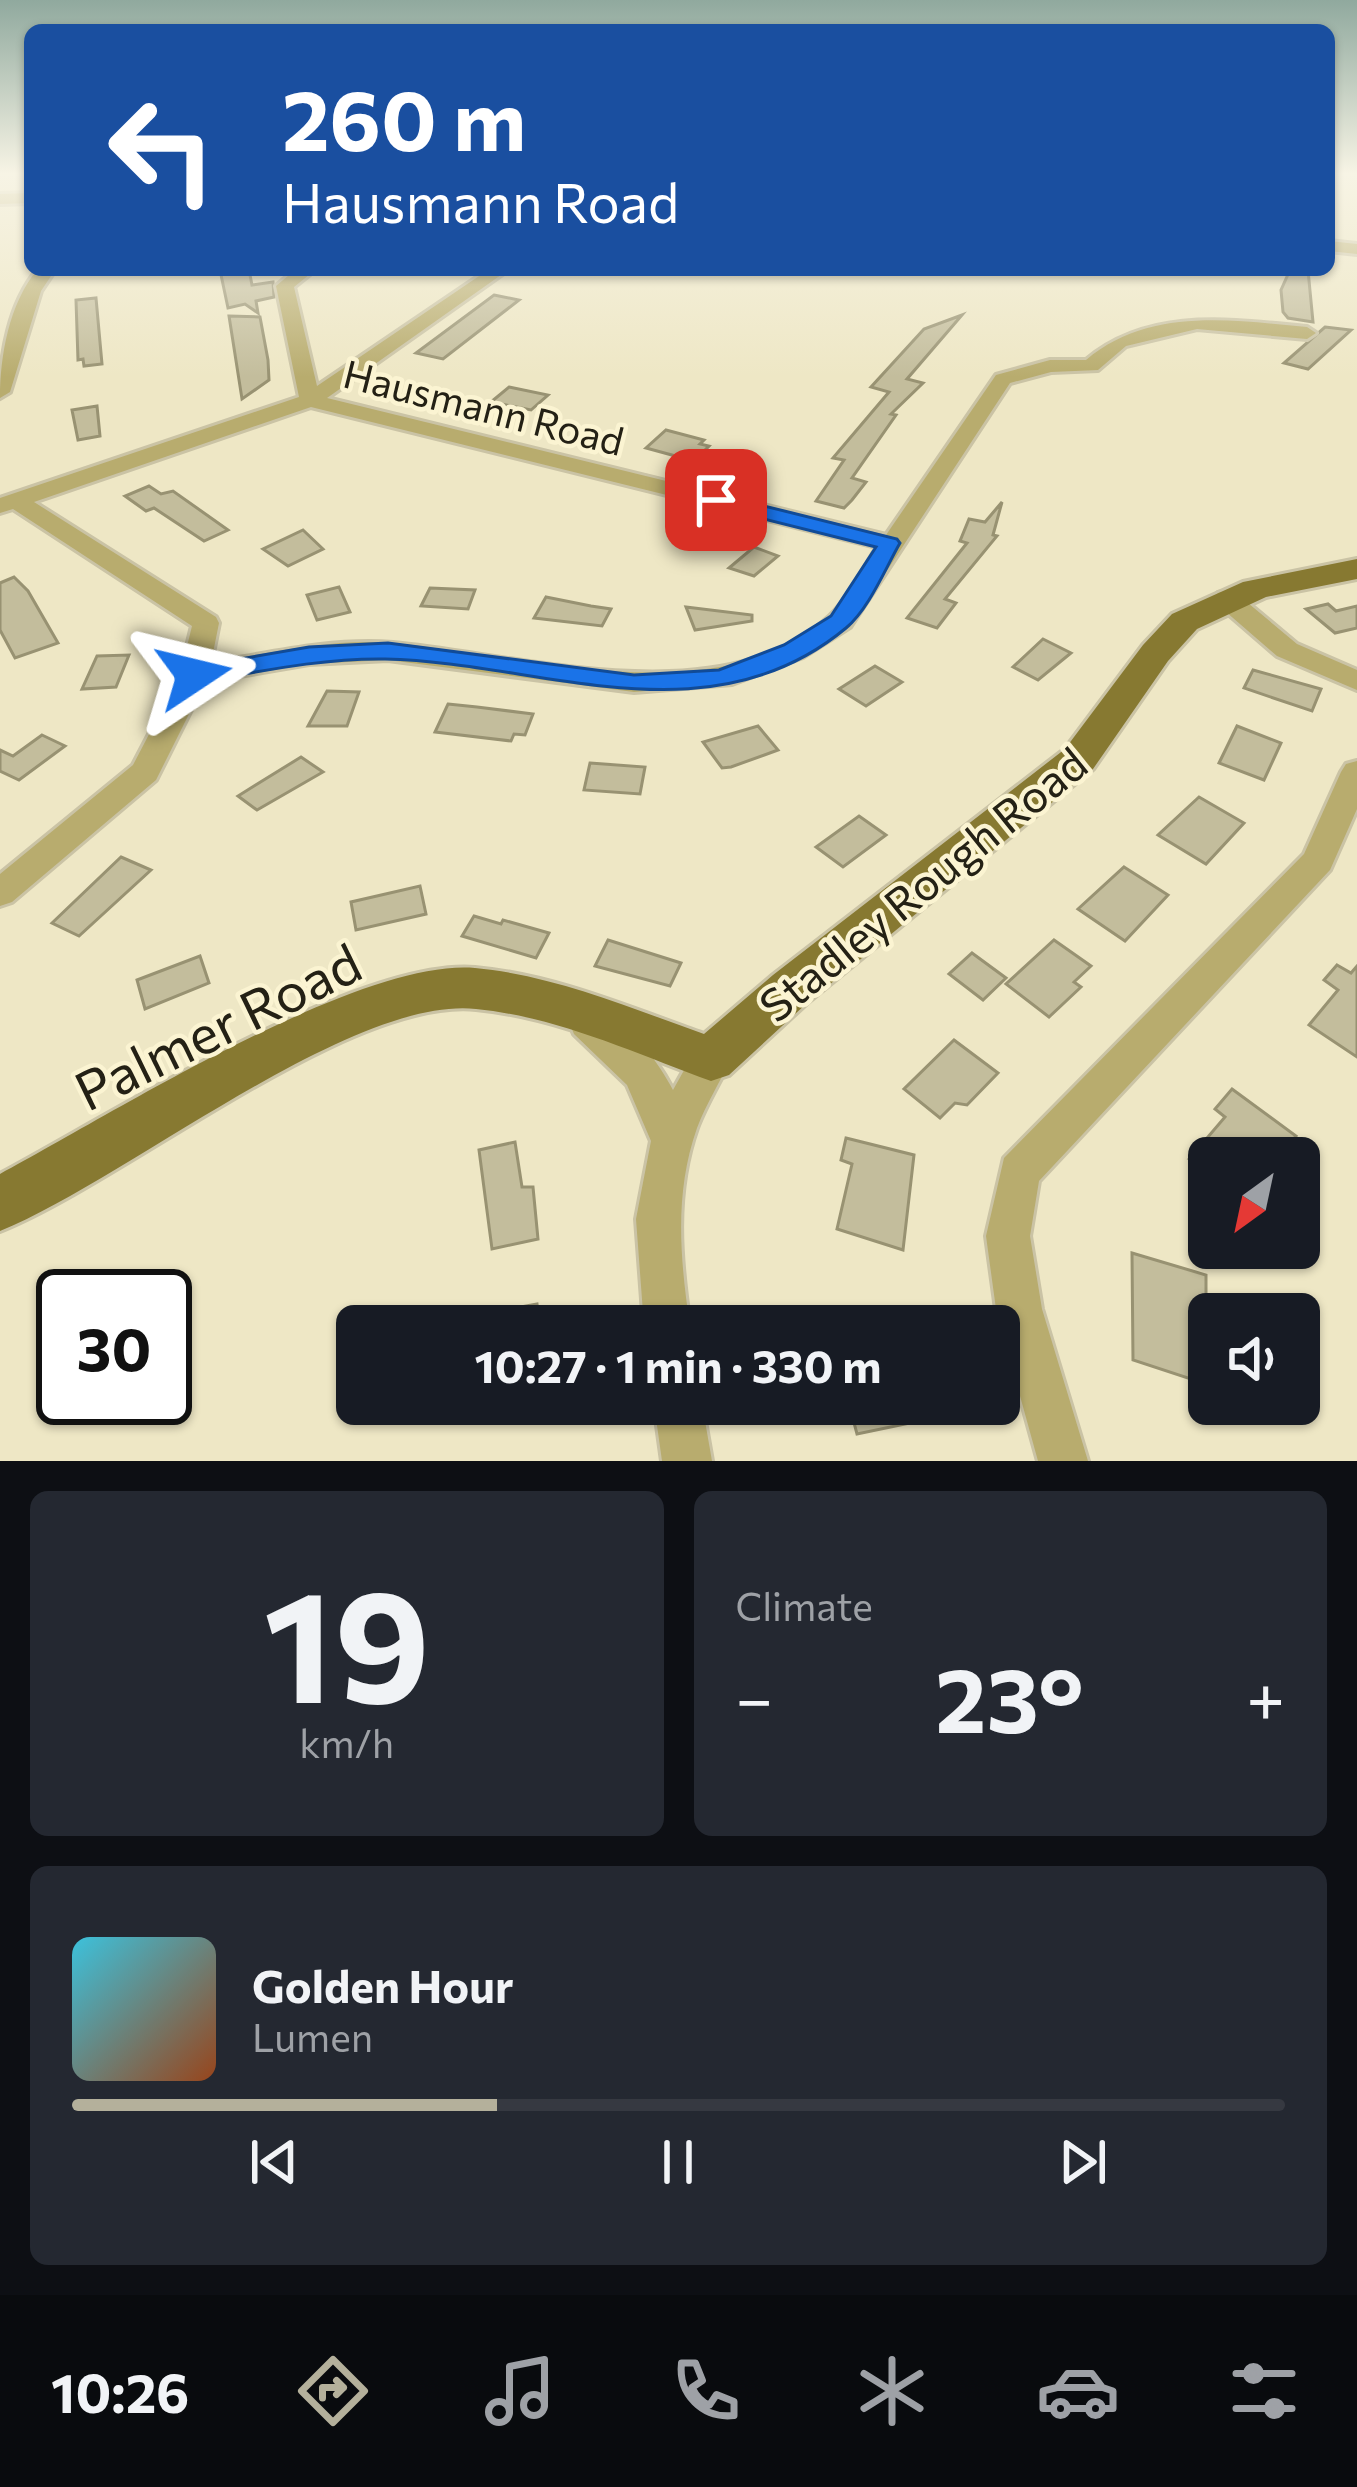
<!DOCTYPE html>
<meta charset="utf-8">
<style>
body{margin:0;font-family:Commissioner,sans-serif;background:#242831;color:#f1f3f6;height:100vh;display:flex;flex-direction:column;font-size:45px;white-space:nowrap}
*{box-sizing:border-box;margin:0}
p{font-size:39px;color:#9ea1a6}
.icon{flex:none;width:66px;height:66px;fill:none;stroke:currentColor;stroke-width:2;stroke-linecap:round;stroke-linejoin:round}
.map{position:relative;height:1461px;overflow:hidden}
.side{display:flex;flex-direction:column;gap:30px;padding:30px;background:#0d0f14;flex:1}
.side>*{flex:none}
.guide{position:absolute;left:24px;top:24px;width:1311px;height:252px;border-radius:18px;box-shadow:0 3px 9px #0004;background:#1a4fa0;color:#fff;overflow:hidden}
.needle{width:78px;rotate:213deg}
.tools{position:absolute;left:1188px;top:1137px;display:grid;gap:24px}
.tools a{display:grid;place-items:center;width:132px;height:132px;border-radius:18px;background:#171b24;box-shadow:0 3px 9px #0004;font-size:60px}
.speed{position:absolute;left:36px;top:1269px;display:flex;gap:24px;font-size:60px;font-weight:700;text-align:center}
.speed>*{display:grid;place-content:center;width:156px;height:156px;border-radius:50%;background:#171b24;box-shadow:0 3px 9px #0004;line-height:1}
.speed .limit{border:6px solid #111;border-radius:18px;background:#fff;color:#111}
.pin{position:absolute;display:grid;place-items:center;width:102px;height:102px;color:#fff;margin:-51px;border-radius:24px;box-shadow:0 6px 18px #0006}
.me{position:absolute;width:132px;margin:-66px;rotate:80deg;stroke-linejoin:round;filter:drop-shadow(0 0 9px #0008)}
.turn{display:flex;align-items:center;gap:42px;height:252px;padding:0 60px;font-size:54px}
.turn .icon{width:156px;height:156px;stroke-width:2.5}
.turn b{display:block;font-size:84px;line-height:102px}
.big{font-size:90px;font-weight:700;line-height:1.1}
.side .tile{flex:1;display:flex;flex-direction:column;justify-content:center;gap:18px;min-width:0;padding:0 42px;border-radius:18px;background:#242831}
.side .dial{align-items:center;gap:0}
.dial b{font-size:156px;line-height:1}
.song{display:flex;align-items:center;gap:36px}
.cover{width:144px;height:144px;border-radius:18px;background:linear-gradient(135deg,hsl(190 70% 55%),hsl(20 70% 35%))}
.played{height:12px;border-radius:6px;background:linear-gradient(90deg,#b4b09b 35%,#363941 35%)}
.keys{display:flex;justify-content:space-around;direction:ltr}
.heat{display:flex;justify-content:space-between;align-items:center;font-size:66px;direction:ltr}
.side .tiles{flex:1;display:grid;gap:30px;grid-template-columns:1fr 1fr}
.tile:last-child{grid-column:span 2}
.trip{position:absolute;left:336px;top:1305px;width:684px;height:120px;border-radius:18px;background:#171b24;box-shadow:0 3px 9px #0004;font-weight:700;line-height:120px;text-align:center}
.dock{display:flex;height:192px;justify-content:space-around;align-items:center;background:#090b0e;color:#9ea1a6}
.dock .icon{width:84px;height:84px}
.dock .selected{color:#b4b09b}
.dock b{font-size:54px;color:#f1f3f6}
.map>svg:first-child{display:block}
.building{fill:#c3bd9c;stroke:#989272;stroke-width:3}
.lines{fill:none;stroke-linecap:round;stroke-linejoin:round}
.minor-casing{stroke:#cac3a5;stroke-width:6}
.major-casing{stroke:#cac3a5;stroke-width:6}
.minor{fill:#b8ac6e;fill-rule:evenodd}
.major{fill:#877931;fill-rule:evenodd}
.route{fill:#1a73e8;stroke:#114b97;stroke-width:3}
.labels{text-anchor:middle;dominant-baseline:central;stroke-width:9;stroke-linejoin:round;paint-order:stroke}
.far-street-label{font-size:39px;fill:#242115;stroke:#fbf4d2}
.street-label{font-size:45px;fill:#242115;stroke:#fbf4d2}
.near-street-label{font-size:54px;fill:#242115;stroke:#fbf4d2}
</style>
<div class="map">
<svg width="1357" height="1461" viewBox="0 0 1357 1461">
<rect width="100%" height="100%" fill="#eee7c5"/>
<g class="building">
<polygon points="220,270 249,270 252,285 273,282 274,297 256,301 258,313 245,304 228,308"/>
<polygon points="1290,270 1308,270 1313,322 1288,318 1283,312 1281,290"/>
<polygon points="494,295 519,300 443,359 416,353"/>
<polygon points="96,298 102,364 84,366 83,359 78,360 76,300"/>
<polygon points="962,315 907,379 923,383 891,414 896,415 852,478 866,482 852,500 844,508 816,501 844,460 833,458 889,392 871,387 924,329"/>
<polygon points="229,316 260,317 268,360 269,380 242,399"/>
<polygon points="1325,327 1351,330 1308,369 1284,363"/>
<polygon points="509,387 548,395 531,410 491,402"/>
<polygon points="97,406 100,436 78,440 72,410"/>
<polygon points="666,430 704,440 700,444 709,446 694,461 646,448"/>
<polygon points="149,486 161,494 173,491 228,530 204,541 154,508 146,511 125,496"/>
<polygon points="1002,502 993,535 997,536 945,599 956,603 937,628 907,618 967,543 960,541 969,519 985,522"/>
<polygon points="303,530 323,549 288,566 263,549"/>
<polygon points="754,547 778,556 754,576 729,568"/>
<polygon points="14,577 28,591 58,643 15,658 0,630 0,583"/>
<polygon points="339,587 350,612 317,620 307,595"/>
<polygon points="430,588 475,590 468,609 421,606"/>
<polygon points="546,597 591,606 611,609 602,626 534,618"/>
<polygon points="1328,604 1336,611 1357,606 1357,628 1335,633 1306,609"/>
<polygon points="686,607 752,615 752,621 695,630"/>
<polygon points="1043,639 1071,653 1038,680 1013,667"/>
<polygon points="129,655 116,687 82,689 97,656"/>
<polygon points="875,666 902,682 866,706 839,689"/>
<polygon points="1253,670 1321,689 1312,711 1244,688"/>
<polygon points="327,691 359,692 347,726 308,726"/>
<polygon points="448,704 477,707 533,714 525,735 514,734 511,741 435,732"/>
<polygon points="758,726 778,750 731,767 722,768 703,742"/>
<polygon points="1237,726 1281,743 1264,780 1219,763"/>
<polygon points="42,735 65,746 19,780 0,771 0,750 13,756"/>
<polygon points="301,757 323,772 257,810 238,796"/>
<polygon points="590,763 645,767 640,794 584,790"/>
<polygon points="1199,797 1244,823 1206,864 1158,835"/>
<polygon points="859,816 886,835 843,867 816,847"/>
<polygon points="121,857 151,870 79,936 52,923"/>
<polygon points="1124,867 1168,895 1125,941 1078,909"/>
<polygon points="420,886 426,914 356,930 351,902"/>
<polygon points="474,916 501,924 503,920 549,933 536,958 462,936"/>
<polygon points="608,940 681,963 670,986 595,966"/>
<polygon points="1054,940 1091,966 1074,982 1081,987 1049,1017 1006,984"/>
<polygon points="972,953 1006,978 983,1000 949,974"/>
<polygon points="200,956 209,983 145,1009 137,980"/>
<polygon points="1337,965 1351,973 1357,966 1357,1057 1309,1025 1338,990 1324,980"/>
<polygon points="954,1040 998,1073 967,1105 955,1103 940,1118 904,1089"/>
<polygon points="1232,1089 1296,1136 1279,1158 1190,1158 1225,1117 1215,1109"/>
<polygon points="846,1138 914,1155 903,1250 837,1229 852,1164 841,1160"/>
<polygon points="515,1142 522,1187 533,1187 538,1239 492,1249 479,1150"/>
<polygon points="1132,1253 1206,1275 1206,1384 1133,1360"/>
<polygon points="537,1304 540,1326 465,1326 464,1317"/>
<polygon points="849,1404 958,1404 958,1413 857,1434"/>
</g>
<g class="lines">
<defs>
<g id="minor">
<polygon points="30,193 30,203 0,204 0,194"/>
<polygon points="1329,241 1357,244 1357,254 1329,251"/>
<path d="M37 270H55L41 291 10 392 0 398C0 356 9 304 37 270Z"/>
<path d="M295 270H315L294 287 317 386 488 270H508L327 398 886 535 996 375 1050 360H1086C1149 307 1231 320 1307 327L1316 333 1307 339 1197 329 1126 346 1098 370 1051 372 1010 383 850 627 803 657 732 684 634 692 388 660 309 664 205 682 156 780 12 902 0 906V874L133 765 180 675 192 626 13 509 0 513V498L299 397 276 286ZM311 407 877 547C863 569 849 598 830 616 723 716 523 655 393 643 333 638 270 653 211 663L219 623 216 617 34 502Z"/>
<polygon points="1227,591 1236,593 1297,644 1357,670 1357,690 1277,656 1218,605 1214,599 1218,593"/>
<polygon points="1357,761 1357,809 1330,870 1039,1181 1030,1236 1042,1309 1088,1461 1038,1461 996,1309 986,1236 1004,1158 1304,854 1341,772 1346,764"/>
<path d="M588 1006C626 1019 655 1056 673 1090L697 1047 711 1042 725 1047 731 1059C720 1082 706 1104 697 1128 674 1193 680 1259 690 1326H644L636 1219 651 1141 627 1085 574 1034 569 1022 574 1010Z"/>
<polygon points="654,1404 702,1404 712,1461 662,1461"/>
</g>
<path id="major" d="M1357 559V579L1266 597 1197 629 1168 661 1093 769 807 1003 729 1075 711 1081C634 1053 558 1017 476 1009 349 996 125 1181 0 1231V1174C109 1116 358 958 475 968 554 975 630 1008 704 1034L773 975 1065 749 1143 645 1172 614 1243 582Z"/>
</defs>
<use href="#minor" class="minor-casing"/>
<use href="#major" class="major-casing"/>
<use href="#minor" class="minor"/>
<use href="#major" class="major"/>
</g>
<linearGradient id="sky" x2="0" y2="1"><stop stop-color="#90a99e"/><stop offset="0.46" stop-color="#f7f4e5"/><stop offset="1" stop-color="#f7f4e5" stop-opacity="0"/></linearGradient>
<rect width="1357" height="377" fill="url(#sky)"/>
<path class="route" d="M716 494 897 539 900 543C885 569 869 609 846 628 708 743 540 662 385 659 320 658 258 672 194 683L181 675 194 667 309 647 388 643 634 675 719 670 784 645 831 616 876 547 708 505V496Z"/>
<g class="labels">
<g class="far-street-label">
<text transform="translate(484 406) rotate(14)">Hausmann Road</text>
</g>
<g class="street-label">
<text transform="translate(922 883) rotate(-39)">Stadley Rough Road</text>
</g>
<g class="near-street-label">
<text transform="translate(217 1025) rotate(-26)">Palmer Road</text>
</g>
</g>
</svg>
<div class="tools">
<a><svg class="needle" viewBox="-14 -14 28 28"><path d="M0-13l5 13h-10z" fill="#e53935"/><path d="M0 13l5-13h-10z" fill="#9ea1a6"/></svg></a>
<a><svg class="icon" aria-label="sound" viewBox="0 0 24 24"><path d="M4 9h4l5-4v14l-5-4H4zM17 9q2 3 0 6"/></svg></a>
</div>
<div class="speed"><div class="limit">30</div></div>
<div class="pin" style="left:716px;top:500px;background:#d93025"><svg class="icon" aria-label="arrive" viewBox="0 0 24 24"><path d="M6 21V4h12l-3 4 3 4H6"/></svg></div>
<svg class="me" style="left:194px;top:675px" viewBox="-20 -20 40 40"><path d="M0-17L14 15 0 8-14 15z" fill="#1a73e8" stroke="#fff" stroke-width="4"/></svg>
<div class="trip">10:27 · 1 min · 330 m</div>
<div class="guide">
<div class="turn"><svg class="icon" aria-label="left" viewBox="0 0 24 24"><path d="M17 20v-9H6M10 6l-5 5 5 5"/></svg><div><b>260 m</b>Hausmann Road</div></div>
</div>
</div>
<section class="side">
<div class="tiles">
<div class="tile dial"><b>19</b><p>km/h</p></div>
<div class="tile"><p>Climate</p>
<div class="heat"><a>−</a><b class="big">23°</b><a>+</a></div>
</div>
<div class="tile">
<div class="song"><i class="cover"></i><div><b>Golden Hour</b><p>Lumen</p></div></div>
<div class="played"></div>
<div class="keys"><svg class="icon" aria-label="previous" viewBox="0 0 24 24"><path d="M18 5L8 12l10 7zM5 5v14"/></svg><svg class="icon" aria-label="pause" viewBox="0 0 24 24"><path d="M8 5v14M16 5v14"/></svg><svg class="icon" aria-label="next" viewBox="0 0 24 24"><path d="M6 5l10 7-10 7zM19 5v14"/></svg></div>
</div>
</div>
</section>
<nav class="dock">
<b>10:26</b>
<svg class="icon selected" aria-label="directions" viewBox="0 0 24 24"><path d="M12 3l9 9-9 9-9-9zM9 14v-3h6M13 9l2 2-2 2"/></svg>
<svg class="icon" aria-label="music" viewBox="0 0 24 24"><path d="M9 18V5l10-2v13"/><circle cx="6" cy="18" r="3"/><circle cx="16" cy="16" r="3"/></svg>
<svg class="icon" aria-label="phone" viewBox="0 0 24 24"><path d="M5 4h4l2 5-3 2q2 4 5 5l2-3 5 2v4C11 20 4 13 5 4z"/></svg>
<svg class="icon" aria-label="climate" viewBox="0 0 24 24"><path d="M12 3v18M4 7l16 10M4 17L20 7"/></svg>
<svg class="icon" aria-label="car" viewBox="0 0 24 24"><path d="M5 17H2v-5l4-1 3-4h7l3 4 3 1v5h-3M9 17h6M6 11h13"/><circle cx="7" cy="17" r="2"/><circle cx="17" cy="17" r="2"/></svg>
<svg class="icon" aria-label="filters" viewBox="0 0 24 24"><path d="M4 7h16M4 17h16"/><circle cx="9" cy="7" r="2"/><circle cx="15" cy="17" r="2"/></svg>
</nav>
